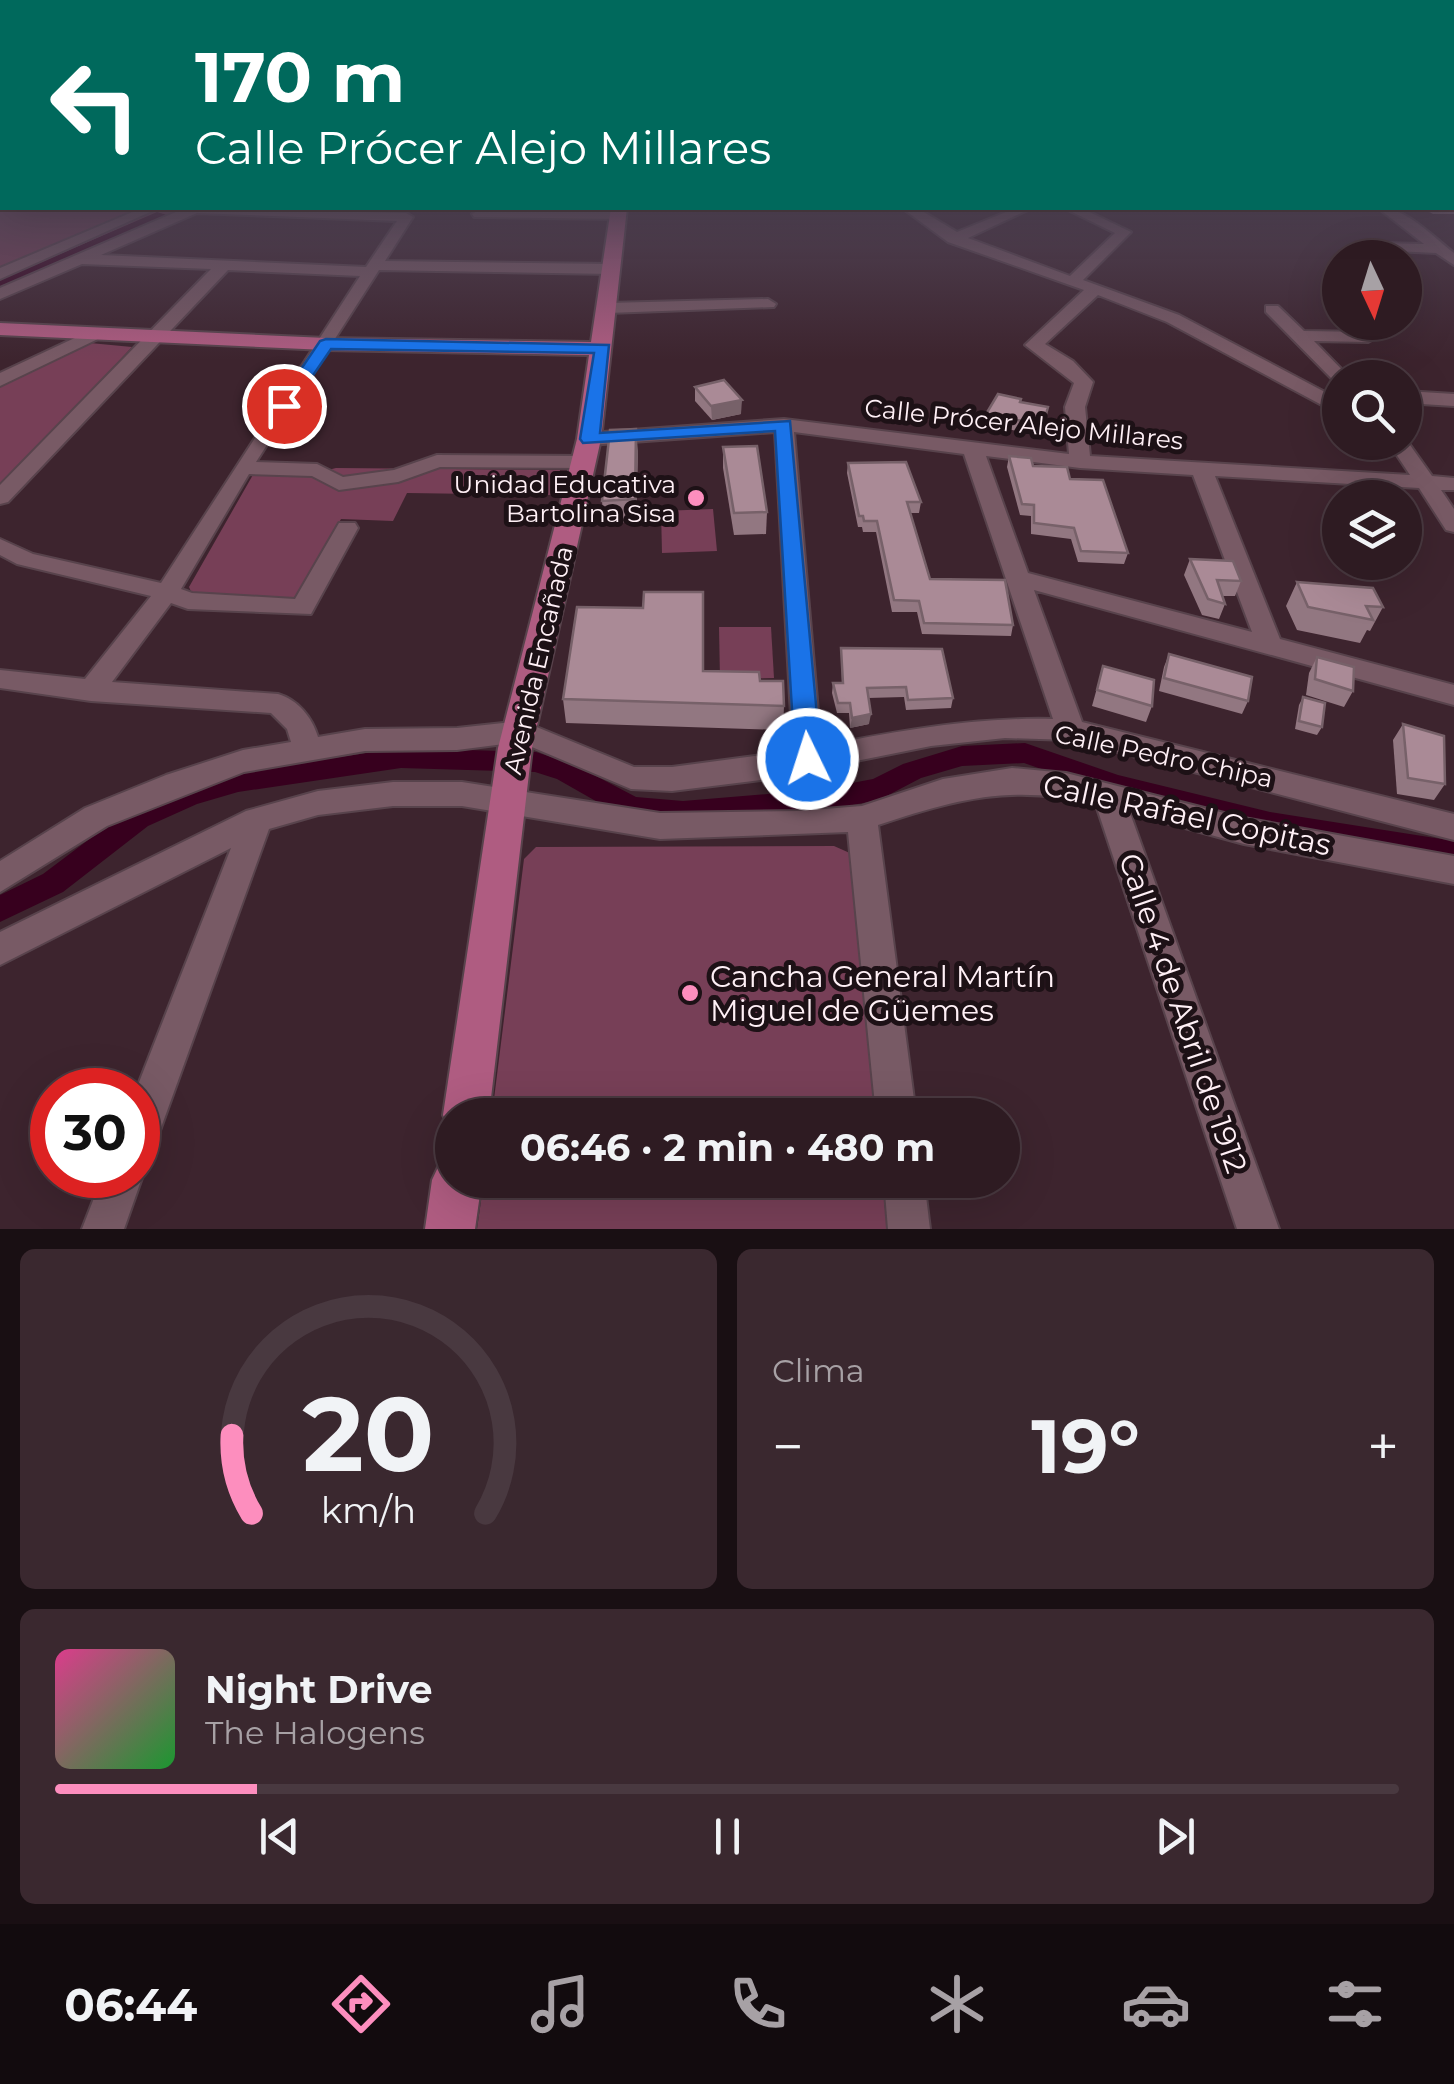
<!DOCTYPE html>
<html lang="es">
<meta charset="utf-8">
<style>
body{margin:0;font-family:Montserrat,sans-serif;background:#3a282f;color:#f1f3f6;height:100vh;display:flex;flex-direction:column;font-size:38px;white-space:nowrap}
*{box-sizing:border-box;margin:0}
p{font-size:32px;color:#a7a1a5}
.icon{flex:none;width:55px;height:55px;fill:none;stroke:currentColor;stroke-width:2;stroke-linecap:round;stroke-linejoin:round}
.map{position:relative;height:1229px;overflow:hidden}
.details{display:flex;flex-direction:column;gap:20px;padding:20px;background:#190f13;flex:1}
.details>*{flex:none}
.hud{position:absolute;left:0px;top:0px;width:1455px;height:210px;box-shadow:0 10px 40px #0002,0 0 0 2px #493940;background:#00695c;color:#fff;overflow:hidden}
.needle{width:65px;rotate:176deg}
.fabs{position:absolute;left:1322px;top:240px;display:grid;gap:20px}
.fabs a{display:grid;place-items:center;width:100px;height:100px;border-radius:50%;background:#2e1b22;box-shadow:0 10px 40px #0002,0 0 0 2px #493940;font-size:50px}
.speed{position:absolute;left:30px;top:1068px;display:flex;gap:20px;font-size:50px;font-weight:700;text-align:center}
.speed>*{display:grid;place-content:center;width:130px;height:130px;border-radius:50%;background:#2e1b22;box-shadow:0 10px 40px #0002,0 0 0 2px #493940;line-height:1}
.speed .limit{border:15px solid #d22;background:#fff;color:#111}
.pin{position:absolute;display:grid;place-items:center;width:85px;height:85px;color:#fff;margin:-42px;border:5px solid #fff;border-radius:50%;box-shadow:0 2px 10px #0007}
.me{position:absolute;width:110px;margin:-55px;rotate:356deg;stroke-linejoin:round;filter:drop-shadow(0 0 8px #0008)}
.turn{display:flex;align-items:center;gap:35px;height:210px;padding:0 30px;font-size:45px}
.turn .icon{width:130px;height:130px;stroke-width:2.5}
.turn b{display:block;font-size:70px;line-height:85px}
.big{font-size:75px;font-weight:700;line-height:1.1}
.details .tile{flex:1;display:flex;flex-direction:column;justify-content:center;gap:15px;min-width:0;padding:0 35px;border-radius:15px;background:#3a282f}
.details .dial{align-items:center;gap:0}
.dial svg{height:260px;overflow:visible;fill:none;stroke:#493940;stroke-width:7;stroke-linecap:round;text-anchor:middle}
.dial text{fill:#f1f3f6;stroke:none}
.song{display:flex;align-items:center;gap:30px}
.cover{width:120px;height:120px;border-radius:15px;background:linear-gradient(135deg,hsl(330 70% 55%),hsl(130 70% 35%))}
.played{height:10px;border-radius:5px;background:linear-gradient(90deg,#fd8ebe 15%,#493940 15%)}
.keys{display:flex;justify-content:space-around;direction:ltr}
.heat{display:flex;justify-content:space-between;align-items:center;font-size:55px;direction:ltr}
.details .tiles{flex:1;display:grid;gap:20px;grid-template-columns:1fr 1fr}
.tile:last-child{grid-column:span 2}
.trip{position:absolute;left:435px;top:1098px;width:585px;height:100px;border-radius:50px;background:#2e1b22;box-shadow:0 10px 40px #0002,0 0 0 2px #493940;font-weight:700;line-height:100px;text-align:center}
.tab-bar{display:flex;height:160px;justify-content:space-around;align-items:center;background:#120b0e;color:#a7a1a5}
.tab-bar .icon{width:70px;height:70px}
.tab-bar .selected{color:#fd8ebe}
.tab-bar b{font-size:45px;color:#f1f3f6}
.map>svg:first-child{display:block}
.green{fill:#773f57}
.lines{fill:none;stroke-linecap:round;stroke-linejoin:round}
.canal{fill:#37001e;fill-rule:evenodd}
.minor-casing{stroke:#58434c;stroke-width:4}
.major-casing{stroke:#58434c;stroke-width:4}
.path{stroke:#927e86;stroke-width:2.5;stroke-dasharray:5 5;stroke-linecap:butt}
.minor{fill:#785a65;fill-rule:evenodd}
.major{fill:#af5c81;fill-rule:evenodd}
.wall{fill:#927781}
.shaded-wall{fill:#776169}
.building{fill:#aa8a96;stroke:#776169;stroke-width:2.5}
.route{fill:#1a73e8;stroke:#114b97;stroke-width:2.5}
.poi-dot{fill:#fd8ebe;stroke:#1d1116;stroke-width:4}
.labels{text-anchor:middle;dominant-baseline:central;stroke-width:10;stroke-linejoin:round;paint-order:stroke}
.street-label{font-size:25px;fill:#fff0f6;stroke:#1d1116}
.poi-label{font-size:25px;fill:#fff0f6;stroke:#1d1116;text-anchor:end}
.near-street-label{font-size:30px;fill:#fff0f6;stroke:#1d1116}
.near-poi-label{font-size:30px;fill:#fff0f6;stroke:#1d1116;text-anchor:start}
</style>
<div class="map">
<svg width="1454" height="1229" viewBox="0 0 1454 1229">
<rect width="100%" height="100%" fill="#3d242e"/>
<g class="green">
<polygon points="0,207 137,209 0,268"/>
<polygon points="155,210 182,211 0,289 0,278"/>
<polygon points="90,343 132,347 0,488 0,383"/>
<polygon points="336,468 560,470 555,495 407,493 393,521 341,519 295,600 193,596 189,587 254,473 312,474"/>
<polygon points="713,509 717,551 662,553 661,511"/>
<polygon points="719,627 771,627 774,678 720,679"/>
<polygon points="834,846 852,854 876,1115 492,1115 524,859 536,847"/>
<polygon points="484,1180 882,1180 887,1229 477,1229"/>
</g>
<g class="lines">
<g class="canal">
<polygon points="157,212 167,215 0,289 0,280"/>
<polygon points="1025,743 1118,775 1270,812 1454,841 1454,865 1270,834 1116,795 1024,763 962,766 921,778 879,800 815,812 683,823 622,816 557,779 535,772 401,768 238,792 197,804 148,826 63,892 0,922 0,895 43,874 128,810 180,788 238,772 401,748 536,752 575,765 636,797 683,801 815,790 873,779 903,764 962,746"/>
</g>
<defs>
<g id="minor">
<polygon points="0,200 2,200 4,208 0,208"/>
<polygon points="142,208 159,208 0,279 0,268"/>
<path d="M169 208 406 213 413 217 385 261 612 264 620 269 612 274 379 270 256 462 317 464 343 477 394 470 437 455 584 456 594 462 584 468 440 467 398 482 339 490 312 476 249 474 181 589 192 593 295 599 339 523H355L358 528 311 614 188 609 171 603 112 682 278 694C298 700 312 717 318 737L365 729 457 728 522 721 634 767H672L793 751 775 432 589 445 579 439 589 433 784 419 1069 454 1065 407 1074 383 1025 345 1084 290 948 242 902 208H917L957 232 1016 208H1032L968 238 1070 276 1115 233 1064 208H1081L1131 232 1083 280 1179 315 1340 400V413L1333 411 1167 322 1098 295 1045 344 1073 361 1093 382 1085 407 1090 456 1410 475 1388 442H1405V438L1432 476 1454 478V490H1441L1454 509V532L1446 530 1419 488 1215 476 1280 639 1454 685V705L1034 590 1082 722 1454 814V840L1071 740 1005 738 931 746 761 780 672 791 631 789 520 742 457 750 365 751 244 772 107 826 0 892V861L85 808 166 775 243 750 291 742 287 729 271 713 91 701 0 688V670L85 679 151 596 17 564 0 555V539L33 554 161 583 360 276 228 270 8 502 0 504V485L211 269 82 264 0 299V288L176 212ZM197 213 397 221 366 267 101 255ZM794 432 964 454 1053 719C974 717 899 731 821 746ZM986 456 1080 468 1193 475 1252 632 1028 573Z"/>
<path d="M1378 208C1405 206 1433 237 1454 253V265L1436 253 1373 250 1371 247 1378 243 1424 244Z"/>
<polygon points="479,210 617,211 624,215 617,219 474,217 472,214"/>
<polygon points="768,299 776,304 774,307 608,313 600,308 608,303"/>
<polygon points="1266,306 1278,306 1304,331 1368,332 1377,337 1368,342 1314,341 1350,378 1335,382 1266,312"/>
<polygon points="96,328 105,333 102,337 0,386 0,373"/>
<polygon points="1405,391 1454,394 1454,406 1405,403"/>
<path d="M1012 768 1066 773 1244 818 1454 856V884L1244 844 1130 813 1279 1229H1237L1096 805C1015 783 956 799 878 825L916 1115H876L848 832 660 839 462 806H393L318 815 269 829 158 1136 152 1150 138 1156 136 1090 231 848 0 965V932L246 811 318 791 393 782H462L660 813 799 811 862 806 943 779Z"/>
<polygon points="138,1161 143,1175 124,1229 82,1229 103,1175 138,1175"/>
<polygon points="884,1180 924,1180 930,1229 888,1229"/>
</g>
<g id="major">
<polygon points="611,208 627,208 601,439 532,748 489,1115 452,1115 452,1133 443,1115 498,748 577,439 589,355 326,350 0,335 0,323 326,338 591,342"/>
<polygon points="452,1157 452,1180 482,1180 475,1229 425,1229 432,1180 440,1163"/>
</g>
</defs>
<use href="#minor" class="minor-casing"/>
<use href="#major" class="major-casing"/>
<polyline class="path" points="14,210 104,210"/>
<use href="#minor" class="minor"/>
<use href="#major" class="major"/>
</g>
<g class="wall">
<polygon points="1453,200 1454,200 1454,214 1433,214 1422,208 1452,208"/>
<polygon points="695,387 741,414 712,420 695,401"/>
<polygon points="1021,402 1048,407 1041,436 984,424 986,414"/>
<polygon points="723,447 767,512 766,534 734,535 723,468"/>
<polygon points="638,451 636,522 604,523 602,501"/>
<polygon points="1009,456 1070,479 1128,553 1124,564 1078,562 1071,539 1031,534 1031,516 1020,515 1007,467"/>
<polygon points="848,463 921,502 919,513 910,513 930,579 1013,625 1011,636 922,634 917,612 892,612 876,532 863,532 862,527 858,527 847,473"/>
<polygon points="1190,559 1241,581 1235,596 1222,596 1225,604 1219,619 1202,615 1184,575"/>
<polygon points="1297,582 1383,607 1370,631 1367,630 1360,643 1297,630 1286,606"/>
<polygon points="841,648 953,698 951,708 906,710 904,697 868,698 869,724 850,728 849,713 837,713 832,693 833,683 842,683"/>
<polygon points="1169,654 1248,701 1242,714 1159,691 1164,667"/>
<polygon points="1317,657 1353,691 1344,707 1306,695 1309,673"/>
<polygon points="1103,666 1152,706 1146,722 1092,706"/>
<polygon points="704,671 760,681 784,706 783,730 566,723 563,699"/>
<polygon points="1303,697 1322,727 1317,735 1295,729 1299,705"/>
<polygon points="1403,724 1445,784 1434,800 1397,794 1393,740"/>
</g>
<g class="shaded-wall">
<polygon points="742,400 741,414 712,420 711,406"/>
<polygon points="636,429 638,451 636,522 635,499"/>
<polygon points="871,714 869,724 850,728 852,718"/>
</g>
<g class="building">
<polygon points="724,380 742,400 711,406 695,387"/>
<polygon points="998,394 1021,399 1020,402 1048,407 1043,425 986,414"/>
<polygon points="636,429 635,499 602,501 610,430"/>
<polygon points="757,446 767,512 734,513 723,447"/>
<polygon points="1009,456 1031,458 1033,466 1067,467 1070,479 1103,480 1128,553 1081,551 1074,528 1034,523 1034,505 1022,504"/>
<polygon points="906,462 921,502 907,502 930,579 1005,580 1013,625 924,623 919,601 894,600 877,521 864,521 863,516 859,516 848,463"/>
<polygon points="1190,559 1233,561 1241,581 1217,580 1225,604 1208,599"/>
<polygon points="1297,582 1373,588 1383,607 1366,606 1373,620 1308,607"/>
<polygon points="644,592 703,592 703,671 759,672 760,681 783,681 784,706 563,699 577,607 643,608"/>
<polygon points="841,648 942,649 953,698 908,700 906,687 867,688 871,714 852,718 850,703 838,703 833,683 843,683"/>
<polygon points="1169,654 1252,677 1248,701 1164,678"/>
<polygon points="1317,657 1354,667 1353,691 1315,679"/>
<polygon points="1103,666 1154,680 1152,706 1097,690"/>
<polygon points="1303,697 1325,703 1322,727 1299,721"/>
<polygon points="1403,724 1444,736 1445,784 1408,778"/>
</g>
<linearGradient id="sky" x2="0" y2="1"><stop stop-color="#221419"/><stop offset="0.52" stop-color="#514557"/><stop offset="1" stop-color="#514557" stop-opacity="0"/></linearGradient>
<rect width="1454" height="360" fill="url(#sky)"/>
<polygon class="route" points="326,339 609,345 600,433 790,421 821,759 817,766 798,766 795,759 775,431 583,443 580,439 594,353 331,349 290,409 278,409 276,406 320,341"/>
<g class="poi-dot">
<circle cx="696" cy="498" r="10"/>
<circle cx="690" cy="993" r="10"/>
</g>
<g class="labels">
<g class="street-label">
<text transform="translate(1024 424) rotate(6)">Calle Prócer Alejo Millares</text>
<text transform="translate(538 660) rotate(-77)">Avenida Encañada</text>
<text transform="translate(1164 756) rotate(12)">Calle Pedro Chipa</text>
</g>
<g class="poi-label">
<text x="676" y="484">Unidad Educativa<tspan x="676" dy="29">Bartolina Sisa</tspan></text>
</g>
<g class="near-street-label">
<text transform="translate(1187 815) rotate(12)">Calle Rafael Copitas</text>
<text transform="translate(1183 1013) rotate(71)">Calle 4 de Abril de 1912</text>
</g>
<g class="near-poi-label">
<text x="710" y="976">Cancha General Martín<tspan x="710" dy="34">Miguel de Güemes</tspan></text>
</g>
</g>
</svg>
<div class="fabs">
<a><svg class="needle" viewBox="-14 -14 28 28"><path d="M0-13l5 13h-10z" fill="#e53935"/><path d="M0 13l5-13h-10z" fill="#a7a1a5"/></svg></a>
<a><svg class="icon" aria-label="search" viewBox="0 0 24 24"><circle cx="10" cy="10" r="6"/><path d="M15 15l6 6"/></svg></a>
<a><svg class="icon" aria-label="layers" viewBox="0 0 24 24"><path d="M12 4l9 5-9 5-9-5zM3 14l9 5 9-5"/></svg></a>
</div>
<div class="speed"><div class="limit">30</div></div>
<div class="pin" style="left:284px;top:406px;background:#d93025"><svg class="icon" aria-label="arrive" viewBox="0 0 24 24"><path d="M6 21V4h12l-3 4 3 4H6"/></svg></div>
<svg class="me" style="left:808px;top:759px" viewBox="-20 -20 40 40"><circle r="17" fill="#1a73e8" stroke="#fff" stroke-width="3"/><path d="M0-11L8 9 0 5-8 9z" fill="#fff"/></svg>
<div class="trip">06:46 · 2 min · 480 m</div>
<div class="hud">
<div class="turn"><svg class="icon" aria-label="left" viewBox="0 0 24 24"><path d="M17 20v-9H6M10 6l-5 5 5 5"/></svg><div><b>170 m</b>Calle Prócer Alejo Millares</div></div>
</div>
</div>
<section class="details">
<div class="tiles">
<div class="tile dial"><svg viewBox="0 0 100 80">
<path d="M14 69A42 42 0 1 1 86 69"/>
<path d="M14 69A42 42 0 0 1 8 45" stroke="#fd8ebe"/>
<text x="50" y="56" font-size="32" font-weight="700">20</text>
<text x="50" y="72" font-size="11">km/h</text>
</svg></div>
<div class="tile"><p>Clima</p>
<div class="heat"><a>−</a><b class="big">19°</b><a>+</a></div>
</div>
<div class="tile">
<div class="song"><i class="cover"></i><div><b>Night Drive</b><p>The Halogens</p></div></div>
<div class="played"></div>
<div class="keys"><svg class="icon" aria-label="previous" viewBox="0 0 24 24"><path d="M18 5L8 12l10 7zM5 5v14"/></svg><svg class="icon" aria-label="pause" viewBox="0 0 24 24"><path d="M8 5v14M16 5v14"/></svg><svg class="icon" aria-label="next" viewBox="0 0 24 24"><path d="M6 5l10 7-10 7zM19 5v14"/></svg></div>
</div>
</div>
</section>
<nav class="tab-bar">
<b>06:44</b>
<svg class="icon selected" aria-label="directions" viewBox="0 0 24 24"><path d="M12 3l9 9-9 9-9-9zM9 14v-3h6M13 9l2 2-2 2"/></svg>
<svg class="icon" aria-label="music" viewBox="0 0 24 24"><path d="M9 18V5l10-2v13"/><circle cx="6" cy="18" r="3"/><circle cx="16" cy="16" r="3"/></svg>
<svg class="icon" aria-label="phone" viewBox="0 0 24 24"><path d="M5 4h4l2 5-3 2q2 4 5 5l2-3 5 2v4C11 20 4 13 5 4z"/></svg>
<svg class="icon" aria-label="climate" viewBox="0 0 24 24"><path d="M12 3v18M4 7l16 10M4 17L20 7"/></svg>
<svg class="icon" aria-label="car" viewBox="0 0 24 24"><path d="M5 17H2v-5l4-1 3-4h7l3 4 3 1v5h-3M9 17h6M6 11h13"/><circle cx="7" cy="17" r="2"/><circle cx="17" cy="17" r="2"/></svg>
<svg class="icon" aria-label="filters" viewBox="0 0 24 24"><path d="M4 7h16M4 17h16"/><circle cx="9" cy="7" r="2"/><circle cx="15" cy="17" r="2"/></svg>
</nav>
